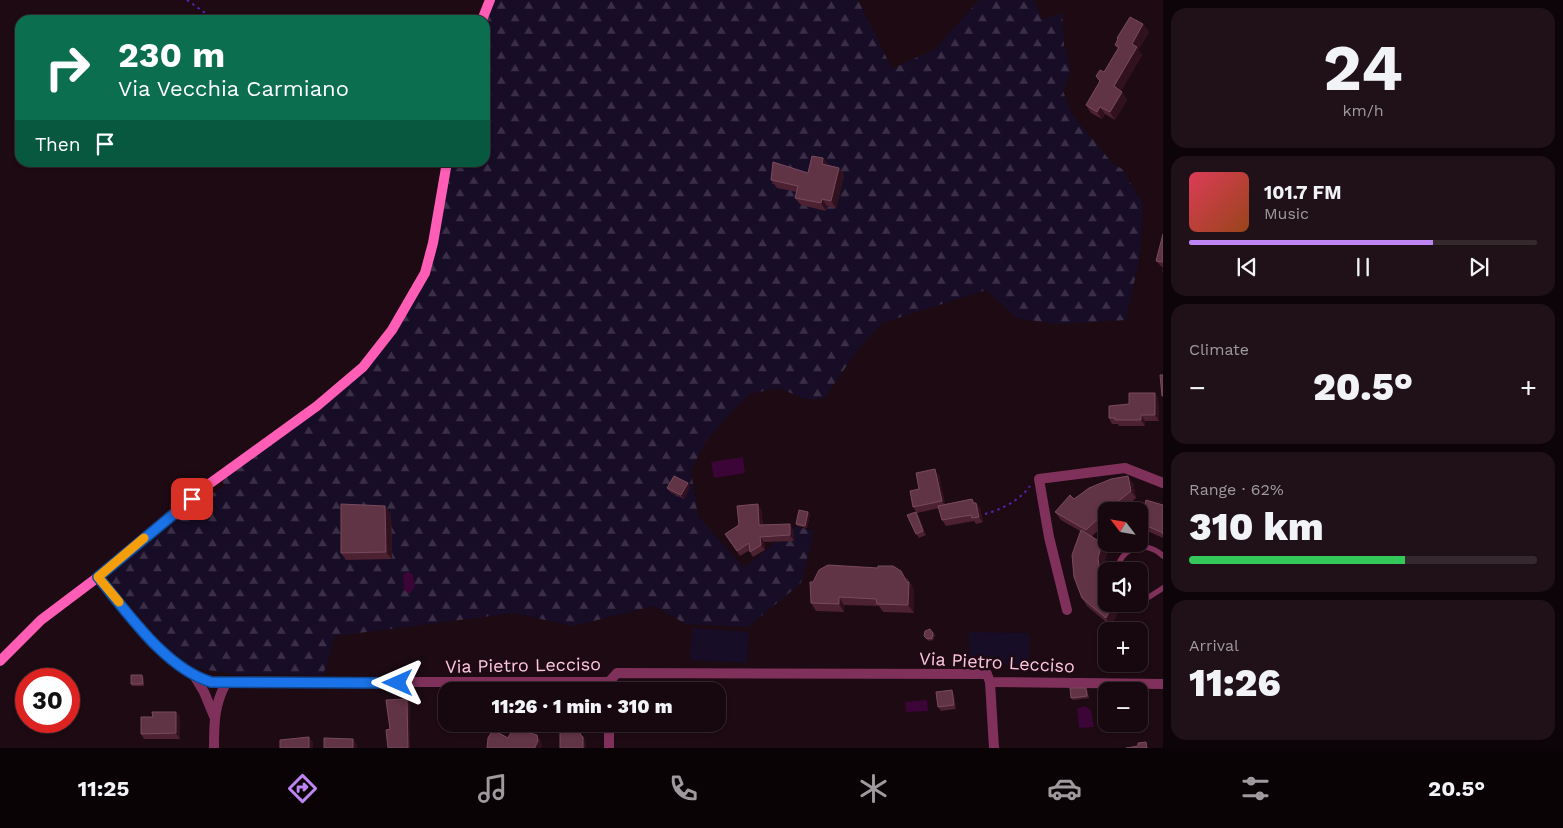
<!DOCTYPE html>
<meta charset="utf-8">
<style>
body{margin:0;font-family:"Work Sans",sans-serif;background:#1f1117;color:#f1f3f6;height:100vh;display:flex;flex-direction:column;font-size:19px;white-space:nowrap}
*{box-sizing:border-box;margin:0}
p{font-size:16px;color:#9e9a9e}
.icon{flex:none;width:28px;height:28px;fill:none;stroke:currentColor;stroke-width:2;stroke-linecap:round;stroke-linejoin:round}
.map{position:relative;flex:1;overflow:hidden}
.drawer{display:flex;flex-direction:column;gap:8px;padding:8px;background:#0c0408;width:400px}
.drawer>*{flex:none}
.banner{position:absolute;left:15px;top:15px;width:475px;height:152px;border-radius:15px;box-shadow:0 1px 4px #0004,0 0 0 1px #35292e;background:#0b6e4f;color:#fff;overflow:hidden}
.needle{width:32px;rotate:301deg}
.fabs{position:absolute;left:1098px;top:502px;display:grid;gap:10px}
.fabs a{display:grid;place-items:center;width:50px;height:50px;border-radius:10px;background:#16080e;box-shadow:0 1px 4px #0004,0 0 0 1px #35292e;font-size:25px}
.speed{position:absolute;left:15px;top:668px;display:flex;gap:10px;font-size:25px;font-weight:700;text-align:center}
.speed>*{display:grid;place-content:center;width:65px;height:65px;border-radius:50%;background:#16080e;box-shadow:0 1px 4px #0004,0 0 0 1px #35292e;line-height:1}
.speed .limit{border:8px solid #d22;background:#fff;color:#111}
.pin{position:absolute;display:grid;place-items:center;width:42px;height:42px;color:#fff;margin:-21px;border-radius:10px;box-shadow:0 2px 8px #0006}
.me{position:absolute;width:55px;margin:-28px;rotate:270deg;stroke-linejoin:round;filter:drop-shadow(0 0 4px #0008)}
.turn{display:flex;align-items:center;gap:18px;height:105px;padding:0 20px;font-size:22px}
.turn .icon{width:65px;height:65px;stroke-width:2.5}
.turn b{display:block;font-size:35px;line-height:42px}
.then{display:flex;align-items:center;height:48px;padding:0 20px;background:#0003;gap:10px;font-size:19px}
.big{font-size:38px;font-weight:800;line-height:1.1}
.drawer .card{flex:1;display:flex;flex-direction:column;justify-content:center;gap:8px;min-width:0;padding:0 18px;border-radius:15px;background:#1f1117}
.drawer .dial{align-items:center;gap:0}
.dial b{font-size:65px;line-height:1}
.song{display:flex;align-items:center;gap:15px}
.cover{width:60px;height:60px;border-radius:8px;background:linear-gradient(135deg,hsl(350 70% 55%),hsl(20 70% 35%))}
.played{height:5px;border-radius:2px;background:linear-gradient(90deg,#bd86f4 70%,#35292e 70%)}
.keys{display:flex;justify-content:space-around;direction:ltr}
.heat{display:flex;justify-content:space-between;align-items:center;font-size:28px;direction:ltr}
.charge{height:8px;border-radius:4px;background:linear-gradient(90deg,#34c759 62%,#35292e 0)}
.trip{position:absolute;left:438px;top:682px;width:288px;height:50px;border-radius:15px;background:#16080e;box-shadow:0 1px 4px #0004,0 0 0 1px #35292e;font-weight:800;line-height:50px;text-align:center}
.menu{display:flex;height:80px;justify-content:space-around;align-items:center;background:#090306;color:#9e9a9e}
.menu .icon{width:35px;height:35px}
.menu .selected{color:#bd86f4}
.menu b{font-size:22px;color:#f1f3f6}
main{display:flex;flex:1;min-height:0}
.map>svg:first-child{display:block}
.forest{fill:url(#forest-firs)}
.pitch{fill:#170d27}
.water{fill:#3b0538}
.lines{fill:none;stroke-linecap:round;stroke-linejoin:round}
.path{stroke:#5823b5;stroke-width:2;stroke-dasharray:2.5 4;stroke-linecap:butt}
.lane{stroke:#80315b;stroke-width:5.5}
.street{stroke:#80315b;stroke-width:10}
.secondary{stroke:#ff5db6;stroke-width:10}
.wall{fill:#4c2132}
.shaded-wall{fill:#31111d}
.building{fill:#603345;stroke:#794a5d}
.route-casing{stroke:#114b97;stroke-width:12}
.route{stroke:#1a73e8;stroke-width:9}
.slow{stroke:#f59e0b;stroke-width:9}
.labels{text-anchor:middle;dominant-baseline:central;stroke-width:5;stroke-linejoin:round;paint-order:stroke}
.street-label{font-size:18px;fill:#ffc6e0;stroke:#1d0a12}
</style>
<main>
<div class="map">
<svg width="1163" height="748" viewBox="0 0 1163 748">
<defs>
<pattern id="forest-firs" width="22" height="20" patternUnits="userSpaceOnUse" patternTransform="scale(1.25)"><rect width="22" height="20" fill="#170d27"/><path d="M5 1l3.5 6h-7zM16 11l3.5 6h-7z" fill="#3a2f46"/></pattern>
</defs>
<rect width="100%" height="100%" fill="#1d0a12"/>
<polygon class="forest" points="494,0 858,0 892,69 935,49 979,0 1034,0 1042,20 1062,13 1064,45 1071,71 1063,91 1072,114 1112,163 1122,169 1143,204 1140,255 1126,320 1055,324 1017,318 986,290 882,323 856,352 824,399 805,399 779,388 750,394 733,410 705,442 691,471 698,516 744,568 795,526 814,531 801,583 748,627 686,624 654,606 573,626 514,613 335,636 323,675 233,674 195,668 177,659 109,581 111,569 196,498 202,500 224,486 222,478 362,372 375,360 430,275 450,163 485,162 485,22"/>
<g class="pitch">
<polygon points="692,628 749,632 747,663 690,660"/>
<polygon points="969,632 1029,633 1029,664 969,664"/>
</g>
<g class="water">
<polygon points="743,457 745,473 714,478 711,462"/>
<polygon points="408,571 413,575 415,586 410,594 404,590 403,575"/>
<polygon points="927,700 928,711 906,712 905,702"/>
<polygon points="1084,706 1091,710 1094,727 1079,728 1077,709"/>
</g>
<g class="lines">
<g class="path">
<polyline points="187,0 215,20"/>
<path d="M985 514C1002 509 1019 501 1030 486"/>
</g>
<g class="lane">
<path d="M1117 571C1120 547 1146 539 1163 556"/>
<polyline points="1139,597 1149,597 1163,588"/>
</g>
<g class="street">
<path d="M98 577C128 613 165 668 211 682H609"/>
<polyline points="1067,610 1049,537 1039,479 1125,468 1163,483"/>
<polyline points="195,677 204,692 214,716"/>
<polyline points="609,682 617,673 987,674 990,682 1163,684"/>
<polyline points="990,682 994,748"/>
<polyline points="609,724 609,748"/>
<path d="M214 748C214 724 214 705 226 683"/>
</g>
<g class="secondary">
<polyline points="482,20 490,0"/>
<polyline points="0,661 41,620 98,577 205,487 317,406 363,367 392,330 425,273 433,243 447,162"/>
</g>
</g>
<g class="wall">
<polygon points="1143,24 1149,32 1138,50 1142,55 1121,91 1127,100 1115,120 1105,114 1102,119 1091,113 1086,105 1100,82 1096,76 1104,72 1118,49 1115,45 1118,39 1117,38"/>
<polygon points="823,158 828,165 839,168 844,175 836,208 827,206 826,211 801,205 795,198 797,192 777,188 771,180 808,173"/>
<polygon points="1163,234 1163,272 1162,271 1163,268 1156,261"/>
<polygon points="1155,393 1158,399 1159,421 1145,421 1145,426 1119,426 1118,424 1112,424 1109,418 1129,404"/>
<polygon points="939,475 945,504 972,499 975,503 976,503 980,508 983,522 976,524 974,521 946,526 942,520 939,508 917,513 913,507 919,489"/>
<polygon points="688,483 690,487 684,499 670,492 667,488"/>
<polygon points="1133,483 1136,498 1121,511 1106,511 1106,524 1092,536 1108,550 1103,566 1106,586 1106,604 1122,604 1111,626 1087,606 1082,598 1080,531 1061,520 1055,512 1074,499"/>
<polygon points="1163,505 1163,538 1145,530 1140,523"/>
<polygon points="761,509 763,525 793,529 794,541 764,542 765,550 753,557 750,552 750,550 740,556 725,534"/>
<polygon points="808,512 810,514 807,528 798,526 796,524"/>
<polygon points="391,514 392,559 346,560 341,553"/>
<polygon points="918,515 926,535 919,538 916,534"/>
<polygon points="1104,543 1106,544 1122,544 1113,550 1105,545"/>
<polygon points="907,578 914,590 914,613 883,612 879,606 844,605 844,612 816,611 811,603 813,582"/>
<polygon points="933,633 935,635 933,640 929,641 924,636"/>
<polygon points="144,677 144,686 132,686 131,684"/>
<polygon points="1087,690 1089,698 1073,700 1071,698"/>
<polygon points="954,694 956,709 941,711 938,707"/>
<polygon points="176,712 180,717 180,739 144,739 141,734 153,717"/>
</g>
<g class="shaded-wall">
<polygon points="1143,24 1149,32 1138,50 1142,55 1120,94 1114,86 1132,44"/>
<polygon points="1122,92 1127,100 1115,120 1110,112"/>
<polygon points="1100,107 1105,114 1102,119 1097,112"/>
<polygon points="823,158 828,166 822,164"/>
<polygon points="839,168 844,175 836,208 831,201"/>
<polygon points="822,199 827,206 826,211 821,203"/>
<polygon points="1155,393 1158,399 1159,421 1155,415"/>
<polygon points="1141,415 1145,421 1145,426 1141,420"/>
<polygon points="935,469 939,475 946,507 942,501"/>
<polygon points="1128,476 1133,483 1136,498 1131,491"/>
<polygon points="688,483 690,487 684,499 681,495"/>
<polygon points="976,503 980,508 983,522 979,517"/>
<polygon points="758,504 761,509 763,530 759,525"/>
<polygon points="385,506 391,514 392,559 386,552"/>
<polygon points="808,512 810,514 807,528 805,526"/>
<polygon points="916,512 918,515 926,535 923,531"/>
<polygon points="790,524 793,529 794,541 790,535"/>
<polygon points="760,537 764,542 765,550 761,545"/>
<polygon points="1102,543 1108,550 1103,566 1106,588 1100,576 1098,558"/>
<polygon points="901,571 909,583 909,582 914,590 914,613 908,605 907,582"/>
<polygon points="839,597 844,605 844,612 839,604"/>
<polygon points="1113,604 1122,604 1111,626 1106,618"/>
<polygon points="142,675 144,677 144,686 143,684"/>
<polygon points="952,690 954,694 956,709 954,705"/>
<polygon points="407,699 410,703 410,748 408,748"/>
<polygon points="176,712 180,717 180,739 176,733"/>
<polygon points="579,724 582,724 582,738 580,734"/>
<polygon points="537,735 541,741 542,746 541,748 535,748"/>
<polygon points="309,737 313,742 313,748 309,748"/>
<polygon points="583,737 586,741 586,748 583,748"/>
<polygon points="353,739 357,745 357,748 353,748"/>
</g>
<g class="building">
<polygon points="1130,17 1143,24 1132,44 1137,47 1114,86 1122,92 1110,112 1100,107 1097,112 1086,105 1100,81 1096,76 1100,70 1104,72 1119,47 1115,45 1118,39 1117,38"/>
<polygon points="812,156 823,158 822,164 839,168 831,201 822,199 821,203 795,198 798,186 771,180 773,162 808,173"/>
<polygon points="1163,234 1163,262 1156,261"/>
<polygon points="1160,375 1163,375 1163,396 1162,396"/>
<polygon points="1129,393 1155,393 1155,415 1141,415 1141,420 1115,420 1115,418 1109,418 1109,406 1129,404"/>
<polygon points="935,469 942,501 913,507 910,491 919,489 916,473"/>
<polygon points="674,476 688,483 681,495 667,488"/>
<polygon points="1128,476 1131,491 1106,511 1086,530 1055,512 1070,495 1074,499 1089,488 1111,479"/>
<polygon points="972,499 973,503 976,503 979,517 972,518 971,515 942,520 938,506"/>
<polygon points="1146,500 1163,505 1163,534 1161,532 1140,523"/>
<polygon points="341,504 385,506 386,552 341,553"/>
<polygon points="758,504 759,525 790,524 790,535 760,537 761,545 750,552 749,543 737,551 725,534 739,525 737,506"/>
<polygon points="799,510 808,512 805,526 796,524"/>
<polygon points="916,512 923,531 916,534 907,515"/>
<polygon points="1081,530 1102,543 1098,558 1100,576 1106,588 1106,604 1113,604 1106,618 1082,598 1074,577 1072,555"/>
<polygon points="1106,541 1106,544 1118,544 1112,548 1104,543"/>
<polygon points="828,565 878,568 878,566 893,566 901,571 907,582 909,582 908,605 877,604 876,599 839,597 839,604 811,603 810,582 813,582 819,570"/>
<polygon points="930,629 933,633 932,638 927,639 924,636 925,631"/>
<polygon points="131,675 142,675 143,684 131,684"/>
<polygon points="1070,688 1086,688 1087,696 1071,698"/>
<polygon points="1112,688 1121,688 1122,691 1113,691"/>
<polygon points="952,690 954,705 938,707 936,692"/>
<polygon points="407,699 408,748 388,748 386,730 390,729 386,700"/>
<polygon points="152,712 176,712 176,733 141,734 141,717 153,717"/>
<polygon points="560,724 579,724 580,734 583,737 583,748 560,748"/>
<polygon points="519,726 526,732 537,735 538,741 535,747 535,748 487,748 488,738 491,733 497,732 508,738 513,728"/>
<polygon points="309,737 309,748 280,748 280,740"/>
<polygon points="324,738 353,739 353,748 324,748"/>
<polygon points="1146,742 1147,748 1126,748 1138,746 1138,743"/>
</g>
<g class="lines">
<defs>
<path id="route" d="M192 499 98 577C128 613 165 668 211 682L398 683"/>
</defs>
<use href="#route" class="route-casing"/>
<use href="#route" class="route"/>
<polyline class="slow" points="119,602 98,577 144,538"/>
</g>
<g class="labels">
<g class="street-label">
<text transform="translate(997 662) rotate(3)">Via Pietro Lecciso</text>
<text transform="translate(523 665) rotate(-1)">Via Pietro Lecciso</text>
</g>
</g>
</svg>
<div class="fabs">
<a><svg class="needle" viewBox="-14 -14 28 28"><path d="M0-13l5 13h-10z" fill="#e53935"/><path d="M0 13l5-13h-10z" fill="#9e9a9e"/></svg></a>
<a><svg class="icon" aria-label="sound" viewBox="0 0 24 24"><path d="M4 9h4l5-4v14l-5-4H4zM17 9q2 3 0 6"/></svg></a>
<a>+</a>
<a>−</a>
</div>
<div class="speed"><div class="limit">30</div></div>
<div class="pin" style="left:192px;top:499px;background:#d93025"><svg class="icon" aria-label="arrive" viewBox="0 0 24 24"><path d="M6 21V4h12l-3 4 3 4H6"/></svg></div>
<svg class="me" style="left:398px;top:683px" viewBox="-20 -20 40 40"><path d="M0-17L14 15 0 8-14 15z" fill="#1a73e8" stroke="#fff" stroke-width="4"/></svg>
<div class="trip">11:26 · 1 min · 310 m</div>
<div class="banner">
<div class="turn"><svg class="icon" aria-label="right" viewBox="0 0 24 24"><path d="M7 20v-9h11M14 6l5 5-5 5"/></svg><div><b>230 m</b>Via Vecchia Carmiano</div></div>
<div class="then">Then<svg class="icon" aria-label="arrive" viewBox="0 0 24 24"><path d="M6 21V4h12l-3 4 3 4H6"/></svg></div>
</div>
</div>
<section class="drawer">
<div class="card dial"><b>24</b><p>km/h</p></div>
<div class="card">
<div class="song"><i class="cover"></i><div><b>101.7 FM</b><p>Music</p></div></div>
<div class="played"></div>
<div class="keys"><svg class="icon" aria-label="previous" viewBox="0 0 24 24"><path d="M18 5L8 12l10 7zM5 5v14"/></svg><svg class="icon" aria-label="pause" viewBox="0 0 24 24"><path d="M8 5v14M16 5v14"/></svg><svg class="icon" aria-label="next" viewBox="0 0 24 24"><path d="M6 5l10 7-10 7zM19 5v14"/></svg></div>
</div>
<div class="card"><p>Climate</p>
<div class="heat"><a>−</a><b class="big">20.5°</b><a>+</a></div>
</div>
<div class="card"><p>Range · 62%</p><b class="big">310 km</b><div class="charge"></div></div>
<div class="card"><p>Arrival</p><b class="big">11:26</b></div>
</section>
</main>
<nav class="menu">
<b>11:25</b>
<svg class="icon selected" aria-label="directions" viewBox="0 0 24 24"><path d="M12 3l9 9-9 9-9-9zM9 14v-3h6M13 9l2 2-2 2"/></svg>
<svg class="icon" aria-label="music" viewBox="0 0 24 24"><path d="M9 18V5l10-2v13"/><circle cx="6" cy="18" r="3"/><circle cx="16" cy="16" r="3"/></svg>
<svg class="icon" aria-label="phone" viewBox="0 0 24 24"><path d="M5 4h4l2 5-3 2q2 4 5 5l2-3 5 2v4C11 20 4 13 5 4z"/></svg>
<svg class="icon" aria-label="climate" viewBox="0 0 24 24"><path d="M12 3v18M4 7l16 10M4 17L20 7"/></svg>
<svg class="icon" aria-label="car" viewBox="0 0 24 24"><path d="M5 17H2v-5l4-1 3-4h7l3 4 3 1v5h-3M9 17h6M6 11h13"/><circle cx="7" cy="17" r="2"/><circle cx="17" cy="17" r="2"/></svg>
<svg class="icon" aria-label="filters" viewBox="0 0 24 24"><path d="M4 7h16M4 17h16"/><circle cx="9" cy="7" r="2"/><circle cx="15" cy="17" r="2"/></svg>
<b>20.5°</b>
</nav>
